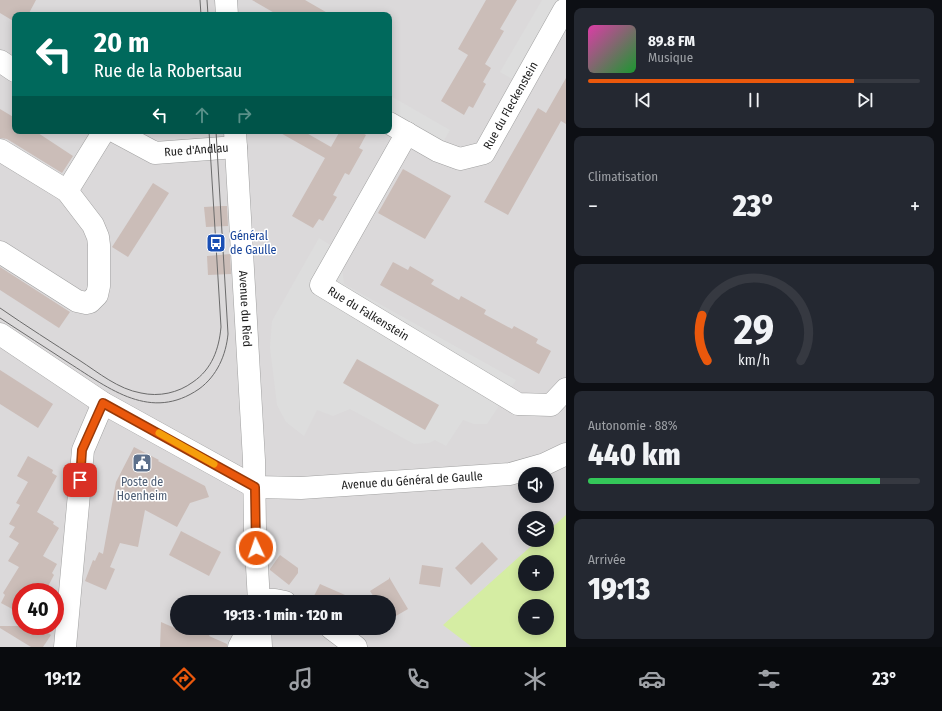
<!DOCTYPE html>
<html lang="fr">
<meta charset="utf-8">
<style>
body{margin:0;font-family:"Fira Sans Condensed",sans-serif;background:#242831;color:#f1f3f6;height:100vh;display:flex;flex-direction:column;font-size:15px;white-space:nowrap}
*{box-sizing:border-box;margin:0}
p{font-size:13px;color:#9ea1a6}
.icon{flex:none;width:22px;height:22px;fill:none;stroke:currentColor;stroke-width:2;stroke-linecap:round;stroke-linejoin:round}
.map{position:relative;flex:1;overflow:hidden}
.details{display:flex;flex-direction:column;gap:8px;padding:8px;background:#0d0f14;width:376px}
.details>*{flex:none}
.guide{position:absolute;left:12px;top:12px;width:380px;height:122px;border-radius:8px;box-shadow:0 2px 10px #0003;background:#00695c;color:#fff;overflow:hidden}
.buttons{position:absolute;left:518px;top:467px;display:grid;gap:8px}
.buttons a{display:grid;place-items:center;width:36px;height:36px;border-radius:50%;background:#171b24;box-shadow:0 2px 10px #0003;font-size:20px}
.speed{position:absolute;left:12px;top:583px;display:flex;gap:8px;font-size:20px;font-weight:700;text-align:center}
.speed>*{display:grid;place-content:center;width:52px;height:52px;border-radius:50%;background:#171b24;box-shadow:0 2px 10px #0003;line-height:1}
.speed .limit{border:6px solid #d22;background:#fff;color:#111}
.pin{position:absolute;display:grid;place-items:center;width:34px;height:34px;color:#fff;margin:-17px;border-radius:8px;box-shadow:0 2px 6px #0006}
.me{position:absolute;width:44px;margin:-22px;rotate:357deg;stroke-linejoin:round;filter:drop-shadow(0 0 3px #0008)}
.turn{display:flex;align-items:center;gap:14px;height:84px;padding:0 16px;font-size:18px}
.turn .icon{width:52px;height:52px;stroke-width:2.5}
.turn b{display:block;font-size:28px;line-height:34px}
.lanes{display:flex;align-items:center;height:38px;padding:0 16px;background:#0003;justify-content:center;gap:20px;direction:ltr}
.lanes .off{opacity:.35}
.big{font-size:30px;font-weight:800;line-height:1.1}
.details .widget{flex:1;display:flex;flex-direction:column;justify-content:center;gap:6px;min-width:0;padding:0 14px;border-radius:8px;background:#242831}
.details .dial{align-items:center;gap:0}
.dial svg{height:104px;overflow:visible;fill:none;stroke:#363941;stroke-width:7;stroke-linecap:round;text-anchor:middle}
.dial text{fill:#f1f3f6;stroke:none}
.song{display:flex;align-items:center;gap:12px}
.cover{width:48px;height:48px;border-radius:6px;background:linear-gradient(135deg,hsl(320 70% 55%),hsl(130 70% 35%))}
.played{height:4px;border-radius:2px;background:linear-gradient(90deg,#ea580c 80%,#363941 80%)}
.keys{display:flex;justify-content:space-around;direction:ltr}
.heat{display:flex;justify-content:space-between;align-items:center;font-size:22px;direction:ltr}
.charge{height:6px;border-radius:3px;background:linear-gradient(90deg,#34c759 88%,#363941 0)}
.trip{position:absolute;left:170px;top:595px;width:226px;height:40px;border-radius:20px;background:#171b24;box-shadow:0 2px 10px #0003;font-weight:800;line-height:40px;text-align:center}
.dock{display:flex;height:64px;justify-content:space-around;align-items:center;background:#090b0e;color:#9ea1a6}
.dock .icon{width:28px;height:28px}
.dock .current{color:#ea580c}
.dock b{font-size:18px;color:#f1f3f6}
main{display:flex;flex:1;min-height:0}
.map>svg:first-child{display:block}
.residential{fill:#dbd9da;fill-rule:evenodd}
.grass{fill:#d5eda3;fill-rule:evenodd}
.parking{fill:#ddd}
.building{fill:#cbbdb8}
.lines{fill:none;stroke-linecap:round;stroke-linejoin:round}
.minor-casing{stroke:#a1a1a1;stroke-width:23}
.minor{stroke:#fff;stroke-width:22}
.tram{stroke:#6b6b6b;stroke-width:1}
.route-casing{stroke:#983908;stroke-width:10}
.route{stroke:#ea580c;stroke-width:7}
.slow{stroke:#f59e0b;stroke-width:7}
.labels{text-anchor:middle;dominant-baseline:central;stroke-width:3;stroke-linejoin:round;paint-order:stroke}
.street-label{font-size:12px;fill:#1d1d1d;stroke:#fff}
.transit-label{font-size:12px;fill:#164399;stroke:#fff;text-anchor:start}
.service-label{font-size:12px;fill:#4e5e75;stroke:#fff}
</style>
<main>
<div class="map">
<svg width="566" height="647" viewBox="0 0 566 647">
<rect width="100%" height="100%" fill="#efe8e2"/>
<path class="residential" d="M0 0H566V647H0ZM15 15H389V131H15ZM525 474H547V496H525ZM525 518H547V540H525ZM525 562H547V584H525ZM21 592H55V626H21ZM177 602H389V628H177ZM525 606H547V628H525Z"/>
<path class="grass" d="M566 515V647H472L443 625 538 540H547V532ZM525 562H547V584H525ZM525 606H547V628H525Z"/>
<g class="parking">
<polygon points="542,0 566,0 523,85 500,72"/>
<polygon points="389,95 450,130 438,151 389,123"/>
<polygon points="319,238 348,256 342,265 344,284 516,380 487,424 474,424 463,420 446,446 435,440 429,443 414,444 350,409 333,416 317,410 304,436 286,422 277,405 270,347 272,321"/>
</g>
<g class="building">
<polygon points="0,0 36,0 28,15 15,15 15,22 0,13"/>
<polygon points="252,0 305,0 331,15 278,15"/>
<polygon points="486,0 517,0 500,29 504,31 485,64 491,68 483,82 486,84 473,108 469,106 464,115 441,101 468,55 458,49"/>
<polygon points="566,78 566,124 561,121 508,215 484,202 538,108 546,113"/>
<polygon points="0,109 15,118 15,131 35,131 73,156 62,173 7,139 0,138"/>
<polygon points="277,131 303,131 331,147 340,131 359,131 366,135 359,148 363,150 349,175 345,173 333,195 337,197 323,221 319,219 313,228 292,216 325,158"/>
<polygon points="403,169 451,196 425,239 378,213"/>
<polygon points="153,183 169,193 128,257 112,247"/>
<polygon points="221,206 227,206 228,226 206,227 204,207"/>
<polygon points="230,254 231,274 208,275 207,256"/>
<polygon points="393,262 408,270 410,266 434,280 431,284 459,300 461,296 486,310 484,314 512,329 514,326 538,339 536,343 551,351 539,374 380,285"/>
<polygon points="0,267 70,312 59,328 0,290"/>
<polygon points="357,359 439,405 425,430 343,383"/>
<polygon points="0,370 53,404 38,428 0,404"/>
<polygon points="134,447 159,460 158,461 205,486 209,497 190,503 177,527 145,510 138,547 120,543 110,567 115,569 106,590 85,581 93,560 95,561 99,552 103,554 116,482"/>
<polygon points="28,456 53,470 52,473 57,476 37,512 54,522 53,524 59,528 43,556 57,564 52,573 54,575 45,592 21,592 21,598 14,610 1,603 5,595 3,593 19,567 8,561 19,543 9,537 15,527 9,524 20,505 16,503 28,482 17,476"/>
<polygon points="181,531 221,552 209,576 169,555"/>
<polygon points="482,542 498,559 471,585 455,568"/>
<polygon points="280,555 298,568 298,573 289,585 270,570 270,569"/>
<polygon points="422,565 443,568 440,587 419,584"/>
<polygon points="389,577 408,609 389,620 389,602 377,602 370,591 389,579"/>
<polygon points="320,584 361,602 325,602 314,596"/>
<polygon points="161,622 177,629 177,628 213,628 209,636 227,644 227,647 160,647"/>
<polygon points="0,626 37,626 51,635 43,647 31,647 0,628"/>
</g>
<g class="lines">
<defs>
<g id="minor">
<polyline points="226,0 227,15"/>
<polyline points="0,61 15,71"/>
<path id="s1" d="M389 123 438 151 460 159 484 153 564 10"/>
<path id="s2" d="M114 131 155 153 236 147"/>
<path id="s3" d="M235 131 254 460 255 530 259 602"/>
<path id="s4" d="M407 133 321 285 518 404 551 405 566 389"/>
<polyline points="0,150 67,191 93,225 98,237 99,245 99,286 97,295 90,302 86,303 77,301 0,252"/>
<polyline points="67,191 104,131"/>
<path id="s5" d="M0 334 103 403 255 487 301 488 510 474 545 464 566 454"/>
<polyline points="259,600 275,600 285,602"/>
<polyline points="260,628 261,647"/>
<polyline points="331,628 356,647"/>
<polyline points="65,647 83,450 103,403"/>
<polyline points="239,647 248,630 256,628"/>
</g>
</defs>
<use href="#minor" class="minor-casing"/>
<use href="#minor" class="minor"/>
<g class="tram">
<polyline points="200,0 201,15"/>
<polyline points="207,0 208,15"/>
<path d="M0 308C26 326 53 343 79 360 99 373 118 389 141 393 159 397 178 393 193 382 212 369 219 349 221 327L209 131"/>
<path d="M0 318C23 333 46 348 69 363 110 389 151 422 199 389 217 376 226 355 228 334L216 131"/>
</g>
</g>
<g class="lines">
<defs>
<polyline id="route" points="80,480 82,450 103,403 255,487 256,548"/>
</defs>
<use href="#route" class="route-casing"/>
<use href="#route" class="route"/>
<polyline class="slow" points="159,433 214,464"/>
</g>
<defs>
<symbol id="bus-square" viewBox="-11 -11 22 22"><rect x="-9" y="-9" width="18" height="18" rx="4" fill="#1a4fb4" stroke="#fff"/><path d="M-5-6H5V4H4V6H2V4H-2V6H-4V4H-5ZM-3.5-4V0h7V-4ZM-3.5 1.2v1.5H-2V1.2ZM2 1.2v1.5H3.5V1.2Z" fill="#fff"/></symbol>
<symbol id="civic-square" viewBox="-11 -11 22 22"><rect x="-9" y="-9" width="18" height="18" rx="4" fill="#5c6f8a" stroke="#fff"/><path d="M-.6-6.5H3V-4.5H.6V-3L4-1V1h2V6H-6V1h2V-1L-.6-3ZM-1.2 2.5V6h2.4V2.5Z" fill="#fff"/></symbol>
</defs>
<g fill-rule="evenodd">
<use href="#bus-square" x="205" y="232" width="22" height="22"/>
<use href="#civic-square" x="131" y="452" width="22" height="22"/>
</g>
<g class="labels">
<g class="street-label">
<text stroke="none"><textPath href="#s1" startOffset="159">Rue du Fleckenstein</textPath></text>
<text stroke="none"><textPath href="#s2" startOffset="88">Rue d'Andlau</textPath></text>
<text stroke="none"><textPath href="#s3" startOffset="178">Avenue du Ried</textPath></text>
<text stroke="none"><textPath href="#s4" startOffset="230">Rue du Falkenstein</textPath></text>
<text stroke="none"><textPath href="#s5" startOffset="455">Avenue du Général de Gaulle</textPath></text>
</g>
<g class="transit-label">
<text x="230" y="236">Général<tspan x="230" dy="14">de Gaulle</tspan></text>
</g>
<g class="service-label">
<text x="142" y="482">Poste de<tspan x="142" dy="14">Hoenheim</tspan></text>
</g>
</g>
</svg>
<div class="buttons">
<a><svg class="icon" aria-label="sound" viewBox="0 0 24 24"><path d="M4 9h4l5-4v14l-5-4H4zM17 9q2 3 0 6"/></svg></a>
<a><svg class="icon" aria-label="layers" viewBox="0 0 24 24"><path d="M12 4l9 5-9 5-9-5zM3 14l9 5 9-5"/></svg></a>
<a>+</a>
<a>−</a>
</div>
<div class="speed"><div class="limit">40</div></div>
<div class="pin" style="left:80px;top:480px;background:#d93025"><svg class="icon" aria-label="arrive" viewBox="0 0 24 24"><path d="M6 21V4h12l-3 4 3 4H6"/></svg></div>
<svg class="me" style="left:256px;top:548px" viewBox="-20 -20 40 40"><circle r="17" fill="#ea580c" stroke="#fff" stroke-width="3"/><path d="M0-11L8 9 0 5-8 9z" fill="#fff"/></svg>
<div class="trip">19:13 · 1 min · 120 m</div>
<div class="guide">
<div class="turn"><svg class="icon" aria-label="left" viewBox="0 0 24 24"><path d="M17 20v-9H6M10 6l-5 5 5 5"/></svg><div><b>20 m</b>Rue de la Robertsau</div></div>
<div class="lanes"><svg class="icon" aria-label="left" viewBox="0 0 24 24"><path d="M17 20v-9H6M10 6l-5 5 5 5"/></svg><svg class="icon off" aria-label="ahead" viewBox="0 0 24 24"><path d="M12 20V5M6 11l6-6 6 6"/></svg><svg class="icon off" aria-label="right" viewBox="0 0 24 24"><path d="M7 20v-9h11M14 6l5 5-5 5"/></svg></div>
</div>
</div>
<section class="details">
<div class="widget">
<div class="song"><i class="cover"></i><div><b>89.8 FM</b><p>Musique</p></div></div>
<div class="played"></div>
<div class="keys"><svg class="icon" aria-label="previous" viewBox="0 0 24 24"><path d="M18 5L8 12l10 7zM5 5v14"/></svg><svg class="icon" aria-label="pause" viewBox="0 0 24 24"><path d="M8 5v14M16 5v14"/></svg><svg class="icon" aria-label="next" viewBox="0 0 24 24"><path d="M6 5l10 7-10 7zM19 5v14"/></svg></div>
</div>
<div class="widget"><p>Climatisation</p>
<div class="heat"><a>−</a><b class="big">23°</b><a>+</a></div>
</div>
<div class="widget dial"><svg viewBox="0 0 100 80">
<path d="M14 69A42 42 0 1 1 86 69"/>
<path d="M14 69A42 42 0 0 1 10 34" stroke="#ea580c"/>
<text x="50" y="56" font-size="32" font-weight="700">29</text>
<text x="50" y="72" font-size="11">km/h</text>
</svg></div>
<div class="widget"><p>Autonomie · 88%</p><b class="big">440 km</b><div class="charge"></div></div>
<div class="widget"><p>Arrivée</p><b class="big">19:13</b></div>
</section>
</main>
<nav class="dock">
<b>19:12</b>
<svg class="icon current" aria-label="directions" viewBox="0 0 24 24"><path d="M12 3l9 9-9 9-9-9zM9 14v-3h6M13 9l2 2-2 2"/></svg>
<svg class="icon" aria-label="music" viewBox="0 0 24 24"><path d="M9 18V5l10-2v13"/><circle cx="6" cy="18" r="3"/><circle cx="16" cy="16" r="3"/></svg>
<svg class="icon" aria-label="phone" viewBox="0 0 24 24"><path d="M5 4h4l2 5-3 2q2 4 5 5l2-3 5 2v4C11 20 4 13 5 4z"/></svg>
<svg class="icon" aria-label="climate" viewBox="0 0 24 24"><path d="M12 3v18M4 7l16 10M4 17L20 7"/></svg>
<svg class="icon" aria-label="car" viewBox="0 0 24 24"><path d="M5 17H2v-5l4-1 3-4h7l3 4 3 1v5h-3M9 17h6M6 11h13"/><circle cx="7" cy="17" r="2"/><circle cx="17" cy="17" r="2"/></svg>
<svg class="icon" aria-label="filters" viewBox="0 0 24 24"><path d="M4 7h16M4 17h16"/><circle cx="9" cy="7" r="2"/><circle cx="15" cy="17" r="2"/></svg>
<b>23°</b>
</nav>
